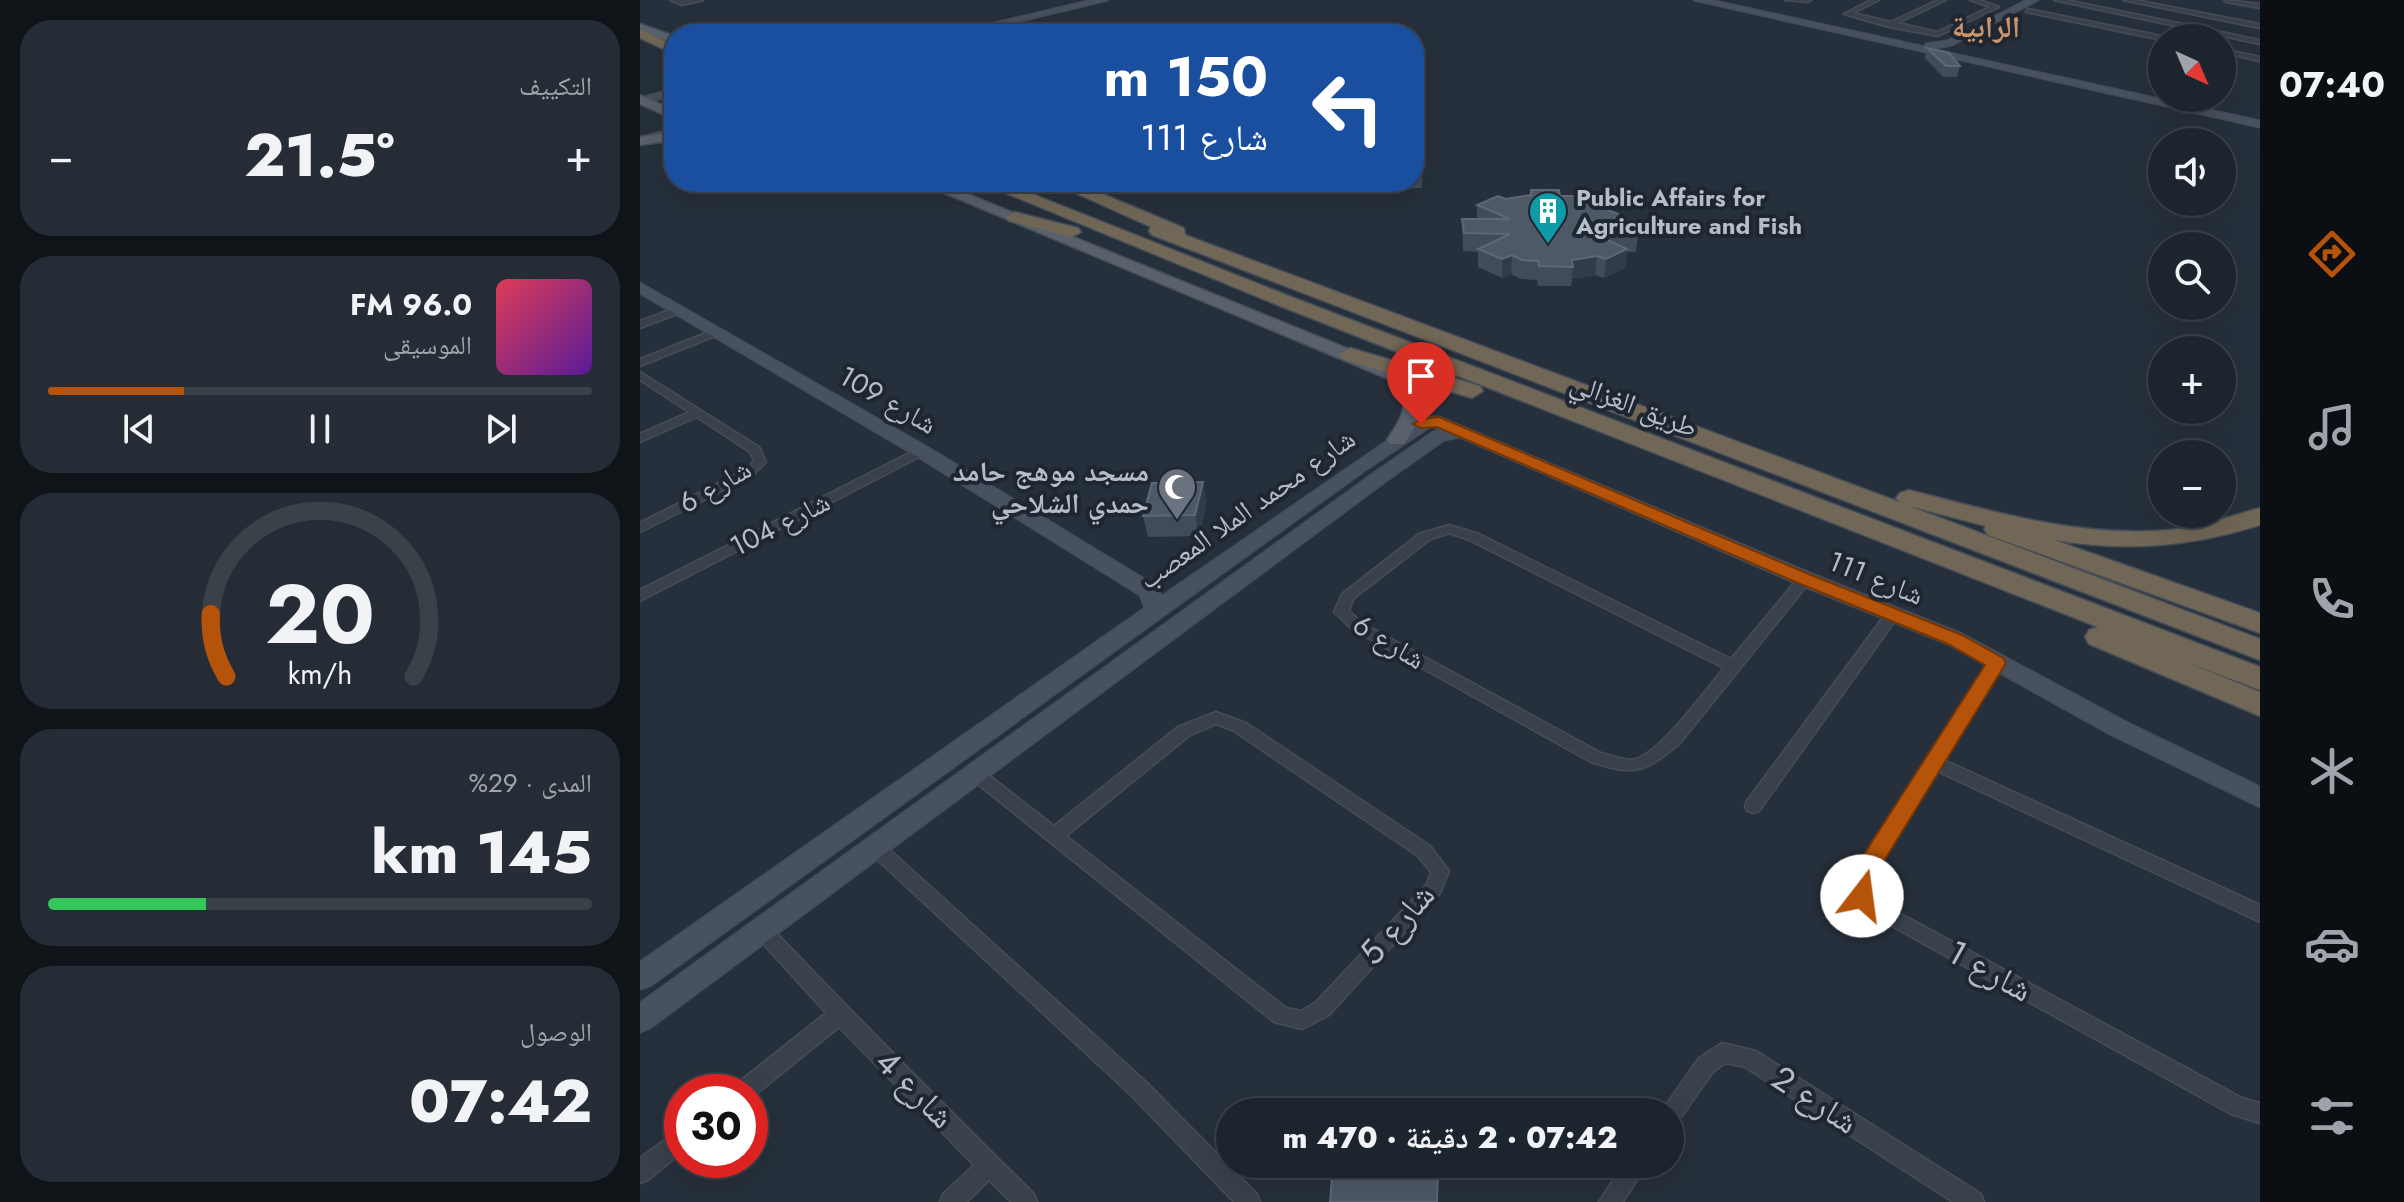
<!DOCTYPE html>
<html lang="ar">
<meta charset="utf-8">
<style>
body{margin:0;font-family:Jost,"Noto Naskh Arabic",sans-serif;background:#252c35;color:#f1f3f6;direction:rtl;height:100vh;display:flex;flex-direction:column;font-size:30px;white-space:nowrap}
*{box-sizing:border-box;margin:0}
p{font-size:26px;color:#a0a4aa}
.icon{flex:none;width:44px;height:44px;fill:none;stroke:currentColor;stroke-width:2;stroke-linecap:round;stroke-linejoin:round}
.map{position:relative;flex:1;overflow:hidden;direction:ltr}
.details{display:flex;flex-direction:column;gap:20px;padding:20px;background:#0f1419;width:640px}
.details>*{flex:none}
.guide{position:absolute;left:24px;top:24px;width:760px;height:168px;border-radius:32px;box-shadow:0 8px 32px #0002,0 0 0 2px #3a4149;direction:rtl;background:#1a4fa0;color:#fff;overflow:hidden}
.needle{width:52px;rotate:136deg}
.tools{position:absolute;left:1508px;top:24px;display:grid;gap:16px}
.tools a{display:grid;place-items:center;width:88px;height:88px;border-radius:50%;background:#1c242d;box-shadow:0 8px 32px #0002,0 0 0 2px #3a4149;font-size:40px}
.speed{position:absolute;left:24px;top:1074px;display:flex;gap:16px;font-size:40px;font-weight:700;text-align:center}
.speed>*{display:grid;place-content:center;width:104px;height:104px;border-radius:50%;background:#1c242d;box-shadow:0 8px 32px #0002,0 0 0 2px #3a4149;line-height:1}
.speed .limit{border:12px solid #d22;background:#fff;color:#111}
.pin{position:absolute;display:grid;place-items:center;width:68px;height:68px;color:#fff;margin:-82px -34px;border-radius:50% 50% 50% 0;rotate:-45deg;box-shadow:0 0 8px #0007}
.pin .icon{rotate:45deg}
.me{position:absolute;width:88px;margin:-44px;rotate:15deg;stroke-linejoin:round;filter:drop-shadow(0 0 6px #0008)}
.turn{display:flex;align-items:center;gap:28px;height:168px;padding:0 24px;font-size:36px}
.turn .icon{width:104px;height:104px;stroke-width:2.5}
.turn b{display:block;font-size:56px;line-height:68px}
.big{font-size:60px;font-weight:800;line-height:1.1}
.details .card{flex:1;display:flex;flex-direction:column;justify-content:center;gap:12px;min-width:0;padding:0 28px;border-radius:32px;background:#252c35}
.details .dial{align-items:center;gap:0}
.dial svg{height:208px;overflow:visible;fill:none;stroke:#3a4149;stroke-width:7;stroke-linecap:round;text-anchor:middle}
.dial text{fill:#f1f3f6;stroke:none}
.song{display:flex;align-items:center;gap:24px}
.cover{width:96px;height:96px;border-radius:12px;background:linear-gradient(135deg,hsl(350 70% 55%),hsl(270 70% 35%))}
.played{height:8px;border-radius:4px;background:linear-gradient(90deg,#b45309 25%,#3a4149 25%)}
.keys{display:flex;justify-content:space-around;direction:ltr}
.heat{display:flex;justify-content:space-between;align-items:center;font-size:44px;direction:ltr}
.charge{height:12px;border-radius:6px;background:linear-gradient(90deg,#34c759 29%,#3a4149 0)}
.trip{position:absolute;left:576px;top:1098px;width:468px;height:80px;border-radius:40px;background:#1c242d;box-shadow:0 8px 32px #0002,0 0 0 2px #3a4149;font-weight:800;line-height:80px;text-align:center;direction:rtl}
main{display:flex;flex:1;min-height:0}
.menu{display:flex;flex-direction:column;width:144px;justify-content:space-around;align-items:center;background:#0b0e12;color:#a0a4aa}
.menu .icon{width:56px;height:56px}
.menu .current{color:#b45309}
.menu b{font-size:36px;color:#f1f3f6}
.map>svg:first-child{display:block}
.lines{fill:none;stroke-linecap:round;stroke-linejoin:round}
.street-casing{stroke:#454d58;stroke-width:3}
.secondary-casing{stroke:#454d58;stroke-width:3}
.primary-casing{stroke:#454d58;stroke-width:3}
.highway-casing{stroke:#444c57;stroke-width:3}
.street{fill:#39414c;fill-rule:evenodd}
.secondary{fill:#48515f;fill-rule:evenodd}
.primary{fill:#58616c;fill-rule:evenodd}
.highway{fill:#716757;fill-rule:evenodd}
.wall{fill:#414c5a}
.shaded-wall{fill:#313c49}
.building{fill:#4d5966;stroke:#5e6875;stroke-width:2}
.route{fill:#b45309;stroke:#753606;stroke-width:2}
.labels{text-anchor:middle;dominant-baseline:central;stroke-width:8;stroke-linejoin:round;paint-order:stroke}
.far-poi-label{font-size:24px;font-weight:bold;fill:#b5bdc7;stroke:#1e2631;text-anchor:start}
.street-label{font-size:28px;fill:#b5bdc7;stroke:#1e2631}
.poi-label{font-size:28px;font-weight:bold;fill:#b5bdc7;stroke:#1e2631;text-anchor:end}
.far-district-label{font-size:30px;font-weight:bold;fill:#cc946b;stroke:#1e2631}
.near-street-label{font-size:34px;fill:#b5bdc7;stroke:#1e2631}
</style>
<main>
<nav class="menu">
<b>07:40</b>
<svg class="icon current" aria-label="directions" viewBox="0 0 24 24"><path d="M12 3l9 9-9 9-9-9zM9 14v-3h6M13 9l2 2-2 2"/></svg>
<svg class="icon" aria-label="music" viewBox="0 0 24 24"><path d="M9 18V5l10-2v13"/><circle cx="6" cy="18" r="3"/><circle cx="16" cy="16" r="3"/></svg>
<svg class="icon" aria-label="phone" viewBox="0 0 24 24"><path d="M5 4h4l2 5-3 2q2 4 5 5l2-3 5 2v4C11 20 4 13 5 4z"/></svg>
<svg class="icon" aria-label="climate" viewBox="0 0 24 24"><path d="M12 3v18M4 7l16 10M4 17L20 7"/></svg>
<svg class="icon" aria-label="car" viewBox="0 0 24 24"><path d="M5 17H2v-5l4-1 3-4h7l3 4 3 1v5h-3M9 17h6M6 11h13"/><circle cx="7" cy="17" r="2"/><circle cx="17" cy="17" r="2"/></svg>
<svg class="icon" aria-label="filters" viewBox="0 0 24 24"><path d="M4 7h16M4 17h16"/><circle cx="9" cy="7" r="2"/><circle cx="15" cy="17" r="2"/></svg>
</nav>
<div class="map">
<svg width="1620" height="1202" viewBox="0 0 1620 1202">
<rect width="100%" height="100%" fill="#26303c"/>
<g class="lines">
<defs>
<g id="street">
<polygon points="30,0 63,0 42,5"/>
<polygon points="1145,0 1171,0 1168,2"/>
<polygon points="1231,0 1239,0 1213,13 1251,22 1298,0 1306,0 1258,23 1297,32 1350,7 1330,0 1339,0 1359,7 1298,36 1249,27 1204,14"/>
<polygon points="1414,0 1426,0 1620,40 1620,44"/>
<polygon points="1483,0 1495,0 1620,24 1620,28"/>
<polygon points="1584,0 1620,4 1620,8 1587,2"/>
<polygon points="1388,9 1522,36 1525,38 1522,40 1386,12"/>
<polygon points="1582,49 1620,57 1620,61 1582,53"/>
<polygon points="38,307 43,310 42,312 0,328 0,321"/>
<polygon points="76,329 80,330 80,334 0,366 0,359"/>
<polygon points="0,372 119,447 126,462 112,476 0,532 0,523 104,470 114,461 110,452 57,417 0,442 0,434 49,412 0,380"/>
<polygon points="281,447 287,451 285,454 0,601 0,590"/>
<path d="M809 525 839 534 1091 659 1160 576H1170L1172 579 1040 743C1005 773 995 776 951 762L712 629 694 612 702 594 779 534ZM809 533 829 540 1084 668C1067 688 1017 758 992 760 983 760 970 755 961 753L722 623 709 611 713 599 789 540Z"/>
<polygon points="1252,610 1259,615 1257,618 1119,811 1113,813 1107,811 1105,806 1107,801 1247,612"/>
<polygon points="1357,658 1362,659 1364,663 1304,760 1620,905 1620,922 1297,771 1228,882 1230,893 1235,900 1602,1098 1620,1103 1620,1123 1591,1114 1223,910 1213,896 1210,881 1213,876 1352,659"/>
<path d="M576 712 606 723 790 846 809 871 800 893 689 1015 662 1029 634 1022 329 777 327 773 329 769 335 767 341 769 414 826 538 727ZM576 724 594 731 778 856 791 872 787 884 675 1003 661 1011 646 1008 426 836 550 735Z"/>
<polygon points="234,839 240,841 505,1081 617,1194 620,1202 594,1202 491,1095 228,851 225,846 228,841"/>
<path d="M122 922 128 924C215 1016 305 1106 394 1194L397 1202H371L349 1180 327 1202H300L303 1194 334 1165 199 1027 110 1099V1092H92L95 1085 186 1013 116 936 113 930 116 924Z"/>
<polygon points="1082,1043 1116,1051 1341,1194 1344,1202 1313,1202 1105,1067 1085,1063 1073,1072 1037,1123 1030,1126 1030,1112 1021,1112 1023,1109 1059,1058"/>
<polygon points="42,1128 42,1152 8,1180 0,1183 0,1158 35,1132"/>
<polygon points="983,1164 1007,1164 983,1202 959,1202"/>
</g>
<g id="secondary">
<polygon points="452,0 468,0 325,34 308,34"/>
<polygon points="1054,0 1070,0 1285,47 1286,44 1307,41 1387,0 1398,0 1312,45 1291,49 1620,121 1620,127"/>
<polygon points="34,89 34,95 0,104 0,98"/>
<polygon points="34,129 34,135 0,143 0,137"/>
<polygon points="0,283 287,447 514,585 522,596 782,417 799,417 1172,574 1322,634 1486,722 1620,787 1620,807 1470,734 1308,644 1158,584 820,437 804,440 746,481 10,1028 0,1032 0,1003 734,473 793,432 804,430 791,426 724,471 10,986 0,989 0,962 505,608 500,595 275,455 0,293"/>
</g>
<g id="primary">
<polygon points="0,24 34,36 34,43 0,31"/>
<polygon points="0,95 34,110 34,119 0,104"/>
<polygon points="34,132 34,140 0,145 0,137"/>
<path d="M278 182H298L765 372 782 391V416L764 444H750L747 440C762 416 773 404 751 380Z"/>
</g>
<g id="highway">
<polygon points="0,29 34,45 34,54 0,38"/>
<polygon points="339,182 362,182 654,298 1620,667 1620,690 1546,662 1620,692 1620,716 1449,644 1445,637 1449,630 1458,627 640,306"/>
<path d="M411 182H434L544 228 545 235 1259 502 1256 498 1260 493 1269 490C1354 512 1442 538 1530 530 1561 527 1590 516 1620 508V525C1551 547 1486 552 1414 540L1620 613V633L1348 535 1344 529 1346 526 1269 506 1620 639V660L512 235 509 231 511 227Z"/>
<polygon points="375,212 438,228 441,232 432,237 369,221 366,217"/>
<polygon points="710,348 840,386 843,391 832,398 702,359 699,354"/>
</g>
</defs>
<use href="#street" class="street-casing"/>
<use href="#secondary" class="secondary-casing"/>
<use href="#primary" class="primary-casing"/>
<use href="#highway" class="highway-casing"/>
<use href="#street" class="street"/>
<use href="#secondary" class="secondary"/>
<use href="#primary" class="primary"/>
<use href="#highway" class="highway"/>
</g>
<g class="wall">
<polygon points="1287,48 1320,66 1317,77 1303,77 1285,58"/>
<polygon points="774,157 783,157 782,188 752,189 752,182 774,182"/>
<polygon points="920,196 979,220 998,234 996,252 987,252 985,268 964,278 955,275 932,279 931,286 898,286 897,280 881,279 871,274 862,278 838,267 838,252 823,251 822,219 837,219 837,205 866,199"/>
<polygon points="563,482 566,504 559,536 508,537 503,516"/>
</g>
<g class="shaded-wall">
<polygon points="783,157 783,174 782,188 781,171"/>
<polygon points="987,249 985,268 964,278 966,259"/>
<polygon points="872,255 871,274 862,278 862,259"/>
<polygon points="957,256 955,275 932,279 932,260"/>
<polygon points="563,482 566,504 559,536 555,515"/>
</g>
<g class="building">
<polygon points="1287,48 1309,53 1320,66 1306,66"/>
<polygon points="774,157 783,157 781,171 774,171"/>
<polygon points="891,190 919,190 920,196 933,196 978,214 979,220 995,220 998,234 950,232 987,249 966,259 957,256 932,260 933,267 899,266 898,261 882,260 872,255 862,259 838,249 870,234 824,233 822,219 870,219 837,205 858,196 866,199 891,195"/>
<polygon points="563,482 555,515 503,516 512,483"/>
<polygon points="693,1164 798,1164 797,1202 690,1202"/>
</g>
<polygon class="route" points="799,417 1171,575 1322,635 1363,658 1366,663 1363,668 1231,882 1233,896 1230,903 1222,906 1214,903 1207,881 1345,665 1308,644 1158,583 797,427 781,428 773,424 781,419"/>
<defs>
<symbol id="building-pin" viewBox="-11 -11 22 30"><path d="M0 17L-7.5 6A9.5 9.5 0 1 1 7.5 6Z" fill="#0f9aa8" stroke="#1e2631"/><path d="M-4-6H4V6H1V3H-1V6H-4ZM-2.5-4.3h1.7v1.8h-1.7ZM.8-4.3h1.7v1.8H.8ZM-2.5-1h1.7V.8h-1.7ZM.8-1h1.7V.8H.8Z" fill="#fff"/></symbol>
<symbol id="mosque-pin" viewBox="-11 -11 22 30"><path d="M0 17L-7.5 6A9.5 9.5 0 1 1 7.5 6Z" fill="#6b7280" stroke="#1e2631"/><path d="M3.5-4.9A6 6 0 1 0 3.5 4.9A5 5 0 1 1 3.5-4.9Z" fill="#fff"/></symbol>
</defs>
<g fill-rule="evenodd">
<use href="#building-pin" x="886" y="189" width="44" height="60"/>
<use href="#mosque-pin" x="515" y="465" width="44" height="60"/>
</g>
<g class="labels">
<g class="far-poi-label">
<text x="936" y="197">Public Affairs for<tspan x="936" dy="28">Agriculture and Fish</tspan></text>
</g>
<g class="street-label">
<text transform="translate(248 400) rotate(30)">شارع 109</text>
<text transform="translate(994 405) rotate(21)">طريق الغزالي</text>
<text transform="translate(75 486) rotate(-30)">شارع 6</text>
<text transform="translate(607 509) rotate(-35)">شارع محمد الملا المعصب</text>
<text transform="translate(140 524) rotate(-27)">شارع 104</text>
<text transform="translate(1236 578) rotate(22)">شارع 111</text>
<text transform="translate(749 642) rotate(31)">شارع 6</text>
</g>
<g class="poi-label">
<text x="509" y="471">مسجد موهج حامد<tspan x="509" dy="32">حمدي الشلاحي</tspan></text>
</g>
<g class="far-district-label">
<text x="1346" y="26">الرابية</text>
</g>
<g class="near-street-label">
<text transform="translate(757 924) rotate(-49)">شارع 5</text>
<text transform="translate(1350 971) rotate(29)">شارع 1</text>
<text transform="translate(275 1089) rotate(45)">شارع 4</text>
<text transform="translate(1175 1100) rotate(33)">شارع 2</text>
</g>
</g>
</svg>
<div class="tools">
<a><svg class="needle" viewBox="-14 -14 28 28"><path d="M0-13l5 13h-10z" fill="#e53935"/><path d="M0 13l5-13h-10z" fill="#a0a4aa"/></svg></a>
<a><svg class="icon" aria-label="sound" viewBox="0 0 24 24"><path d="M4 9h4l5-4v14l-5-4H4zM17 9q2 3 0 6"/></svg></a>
<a><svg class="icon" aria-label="search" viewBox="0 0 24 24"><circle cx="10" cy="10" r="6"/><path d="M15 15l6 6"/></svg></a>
<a>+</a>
<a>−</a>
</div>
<div class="speed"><div class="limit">30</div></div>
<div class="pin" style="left:781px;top:424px;background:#d93025"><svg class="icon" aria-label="arrive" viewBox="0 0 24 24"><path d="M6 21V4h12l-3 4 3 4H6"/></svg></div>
<svg class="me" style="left:1222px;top:896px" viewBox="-20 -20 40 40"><circle r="19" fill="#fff"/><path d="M0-13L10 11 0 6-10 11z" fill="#b45309"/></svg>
<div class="trip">07:42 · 2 دقيقة · 470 m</div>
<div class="guide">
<div class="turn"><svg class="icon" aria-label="left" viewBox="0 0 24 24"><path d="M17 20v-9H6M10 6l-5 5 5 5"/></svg><div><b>150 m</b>شارع 111</div></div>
</div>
</div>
<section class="details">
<div class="card"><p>التكييف</p>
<div class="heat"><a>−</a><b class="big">21.5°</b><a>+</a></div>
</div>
<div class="card">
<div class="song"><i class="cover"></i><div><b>96.0 FM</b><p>الموسيقى</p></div></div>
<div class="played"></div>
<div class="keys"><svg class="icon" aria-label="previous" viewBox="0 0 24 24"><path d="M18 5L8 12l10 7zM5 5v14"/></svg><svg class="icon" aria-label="pause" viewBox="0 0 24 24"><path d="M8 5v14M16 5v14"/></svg><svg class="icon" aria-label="next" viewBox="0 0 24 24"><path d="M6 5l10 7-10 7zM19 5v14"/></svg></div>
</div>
<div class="card dial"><svg viewBox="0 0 100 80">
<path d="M14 69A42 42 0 1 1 86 69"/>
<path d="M14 69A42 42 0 0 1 8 45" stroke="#b45309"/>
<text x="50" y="56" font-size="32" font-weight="700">20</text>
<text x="50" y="72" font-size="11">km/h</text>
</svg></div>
<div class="card"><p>المدى · 29%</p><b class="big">145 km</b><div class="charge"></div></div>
<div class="card"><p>الوصول</p><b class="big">07:42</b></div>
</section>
</main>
